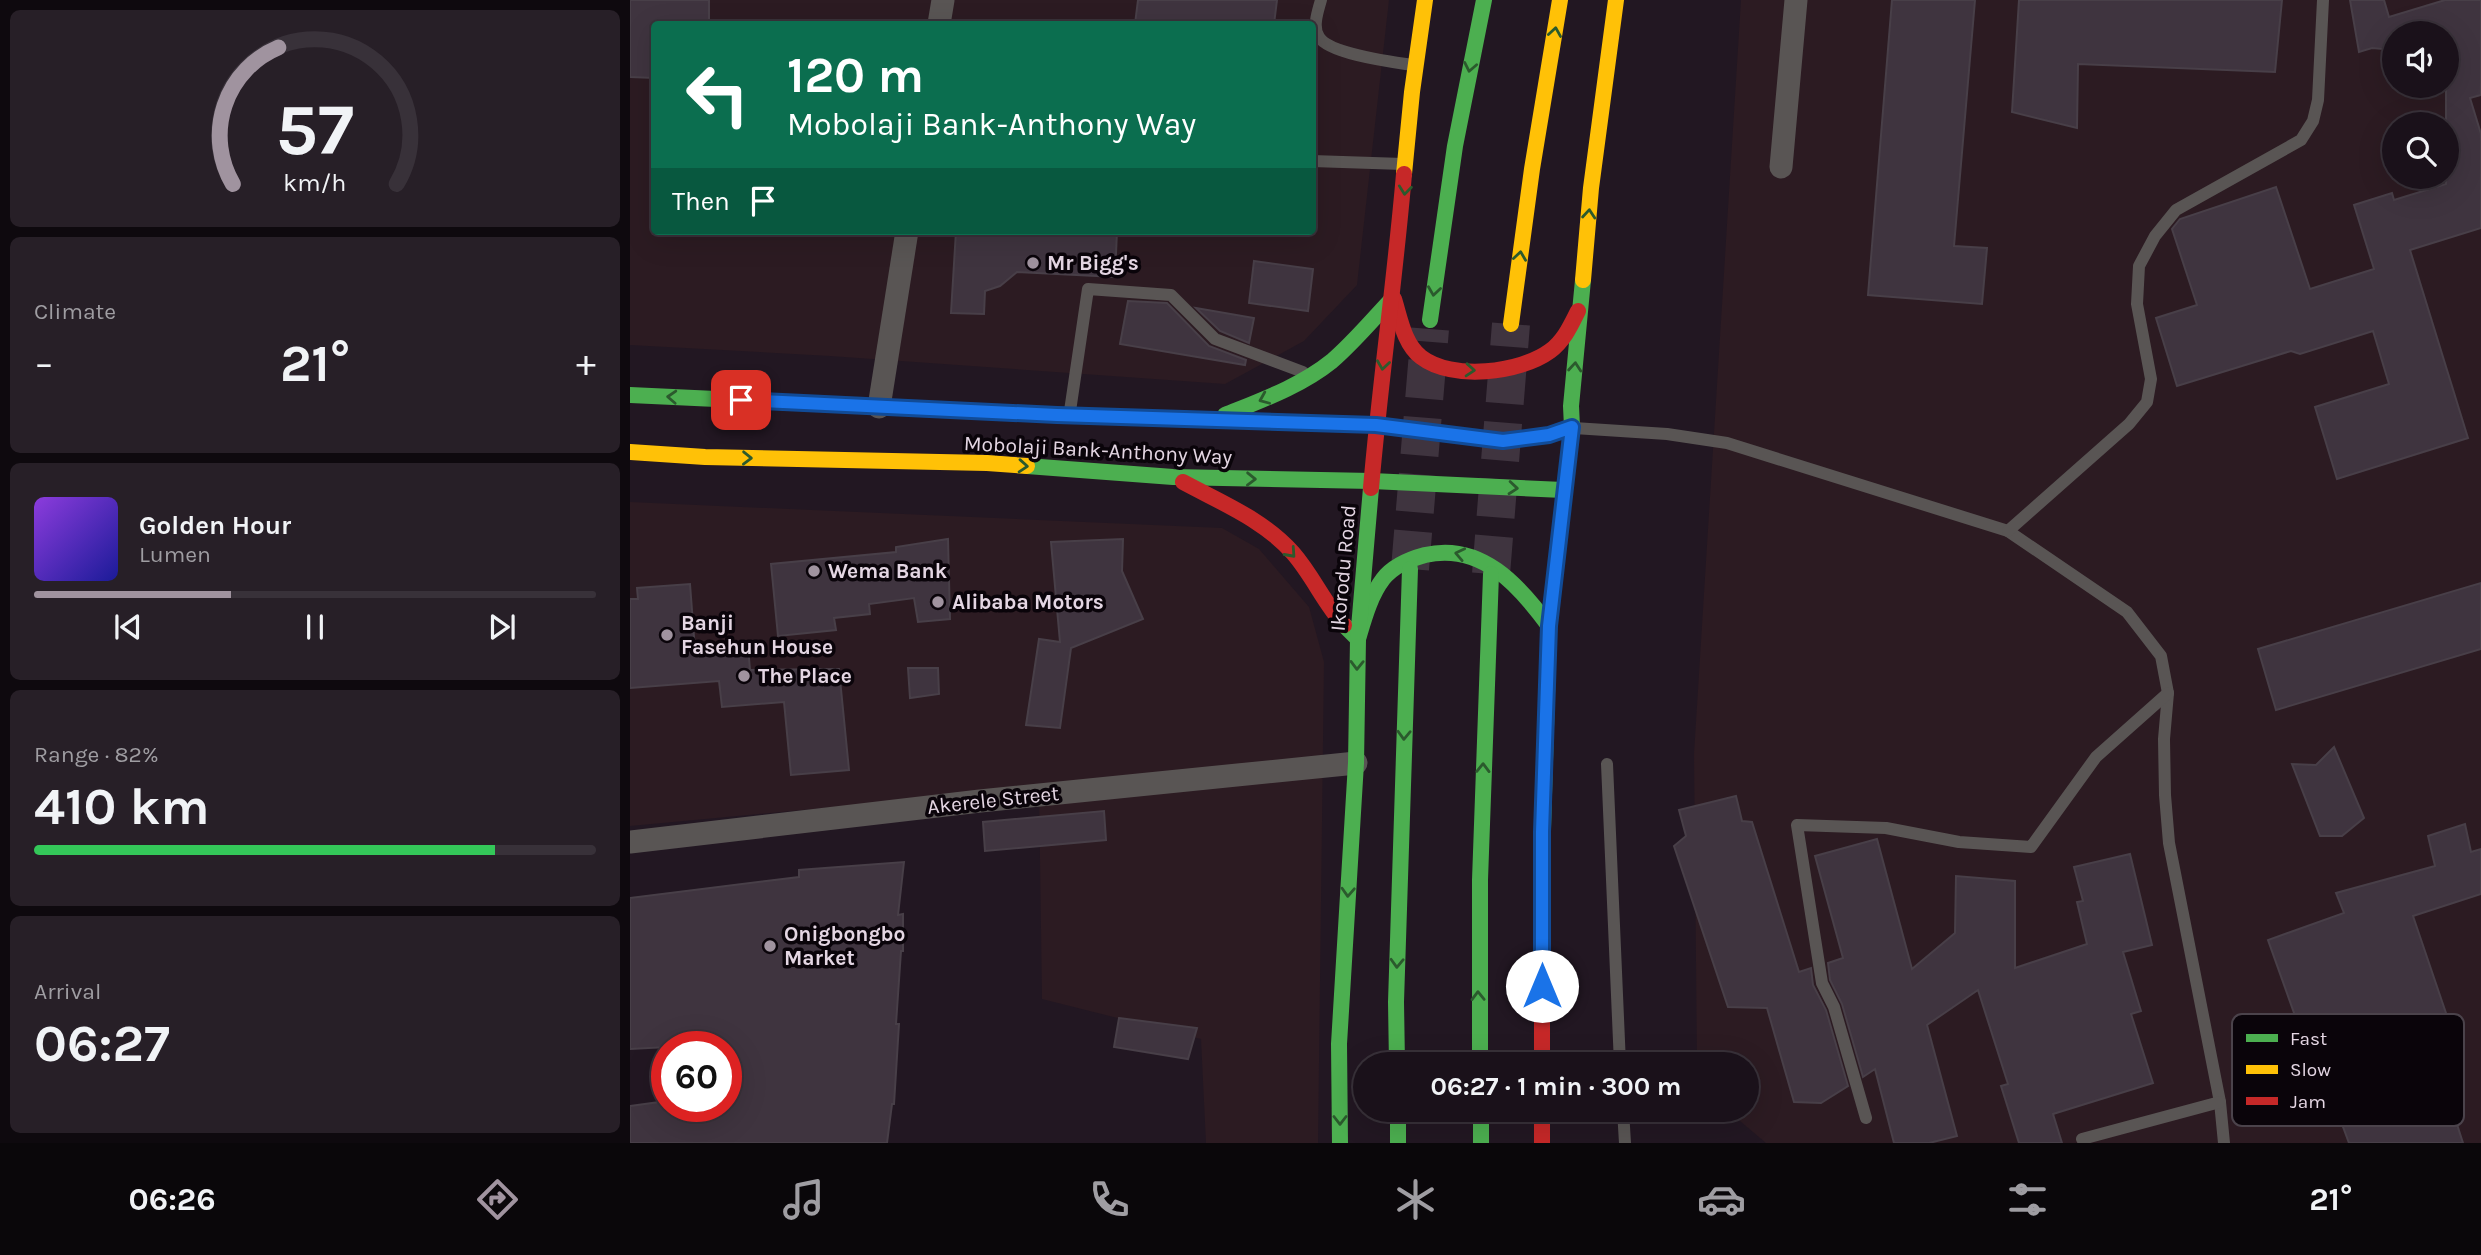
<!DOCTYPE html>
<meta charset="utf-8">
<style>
body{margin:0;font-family:Karla,sans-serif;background:#271f27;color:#f1f3f6;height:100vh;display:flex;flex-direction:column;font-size:26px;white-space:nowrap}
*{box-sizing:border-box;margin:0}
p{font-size:23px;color:#9f9da2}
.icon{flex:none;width:38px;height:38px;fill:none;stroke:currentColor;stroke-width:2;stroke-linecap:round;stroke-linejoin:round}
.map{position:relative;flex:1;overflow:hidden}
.details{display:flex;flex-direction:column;gap:10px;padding:10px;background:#0e090e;width:630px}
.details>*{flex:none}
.guide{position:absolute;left:21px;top:21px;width:665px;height:214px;border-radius:7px;box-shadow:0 7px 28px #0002,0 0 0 2px #383139;background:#0b6e4f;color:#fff;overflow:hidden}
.buttons{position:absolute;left:1752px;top:21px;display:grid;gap:14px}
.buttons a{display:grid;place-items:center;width:77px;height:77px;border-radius:50%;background:#1a111a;box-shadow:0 7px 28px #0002,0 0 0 2px #383139;font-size:35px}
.speed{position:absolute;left:21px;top:1031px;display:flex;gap:14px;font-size:35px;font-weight:700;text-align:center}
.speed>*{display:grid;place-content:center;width:91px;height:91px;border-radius:50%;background:#1a111a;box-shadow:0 7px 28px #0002,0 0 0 2px #383139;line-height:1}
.speed .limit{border:10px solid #d22;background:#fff;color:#111}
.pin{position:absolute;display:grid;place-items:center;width:60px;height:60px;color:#fff;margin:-30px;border-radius:14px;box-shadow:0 4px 10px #0006}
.me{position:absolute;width:77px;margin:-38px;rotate:0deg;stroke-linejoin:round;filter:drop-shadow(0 0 5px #0008)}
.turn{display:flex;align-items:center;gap:24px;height:147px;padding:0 21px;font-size:32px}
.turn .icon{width:91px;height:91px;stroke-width:2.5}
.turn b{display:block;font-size:49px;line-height:60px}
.then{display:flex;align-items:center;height:66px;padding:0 21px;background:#0003;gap:14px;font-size:26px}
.big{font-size:52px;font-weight:700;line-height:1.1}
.details .tile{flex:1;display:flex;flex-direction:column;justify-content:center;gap:10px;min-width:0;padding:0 24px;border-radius:10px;background:#271f27}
.details .dial{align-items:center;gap:0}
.dial svg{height:182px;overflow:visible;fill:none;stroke:#383139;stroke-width:7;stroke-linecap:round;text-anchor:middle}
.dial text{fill:#f1f3f6;stroke:none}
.song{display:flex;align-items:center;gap:21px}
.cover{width:84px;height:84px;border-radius:10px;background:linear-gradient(135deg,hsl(270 70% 55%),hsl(240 70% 35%))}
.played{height:7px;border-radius:4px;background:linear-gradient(90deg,#a0939f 35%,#383139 35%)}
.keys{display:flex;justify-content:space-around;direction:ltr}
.heat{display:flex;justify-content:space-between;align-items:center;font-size:38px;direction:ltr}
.charge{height:10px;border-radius:5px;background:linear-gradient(90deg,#34c759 82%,#383139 0)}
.trip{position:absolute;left:723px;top:1052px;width:406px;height:70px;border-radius:35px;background:#1a111a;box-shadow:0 7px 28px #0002,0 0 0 2px #383139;font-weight:700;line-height:70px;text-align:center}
.dock{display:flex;height:112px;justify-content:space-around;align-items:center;background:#0a070a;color:#9f9da2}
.dock .icon{width:49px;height:49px}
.dock .active{color:#a0939f}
.dock b{font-size:32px;color:#f1f3f6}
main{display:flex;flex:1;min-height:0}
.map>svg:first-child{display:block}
.commercial{fill:#2c1b22;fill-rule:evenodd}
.building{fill:#3f343f;stroke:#483f48;stroke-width:2}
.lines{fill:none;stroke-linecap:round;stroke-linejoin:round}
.highway-tunnel{stroke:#3f343f;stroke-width:38;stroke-dasharray:38 19;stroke-linecap:butt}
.lane{stroke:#595554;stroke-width:12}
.street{stroke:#595554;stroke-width:23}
.fast{stroke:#4caf50;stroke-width:16}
.slow{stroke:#ffc107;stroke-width:16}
.jam{stroke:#c62828;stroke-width:16}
.oneway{stroke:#2b5a2d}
.route-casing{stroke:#114b97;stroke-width:18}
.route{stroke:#1a73e8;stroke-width:12}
.poi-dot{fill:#a0939f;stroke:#0a040a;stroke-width:2.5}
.labels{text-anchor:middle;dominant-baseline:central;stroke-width:7;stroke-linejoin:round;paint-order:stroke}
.poi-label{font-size:21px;font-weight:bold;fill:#e4d6e3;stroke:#0a040a;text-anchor:start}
.street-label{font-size:21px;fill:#e4d6e3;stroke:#0a040a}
.key{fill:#0a040a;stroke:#4b434b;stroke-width:2}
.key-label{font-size:19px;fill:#e4d6e3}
</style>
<main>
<section class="details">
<div class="tile dial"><svg viewBox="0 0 100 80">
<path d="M14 69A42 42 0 1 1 86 69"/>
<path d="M14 69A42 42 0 0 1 34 9" stroke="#a0939f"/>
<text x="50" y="56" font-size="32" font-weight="700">57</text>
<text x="50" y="72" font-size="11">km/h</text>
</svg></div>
<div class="tile"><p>Climate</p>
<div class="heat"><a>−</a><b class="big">21°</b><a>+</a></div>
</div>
<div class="tile">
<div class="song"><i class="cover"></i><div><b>Golden Hour</b><p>Lumen</p></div></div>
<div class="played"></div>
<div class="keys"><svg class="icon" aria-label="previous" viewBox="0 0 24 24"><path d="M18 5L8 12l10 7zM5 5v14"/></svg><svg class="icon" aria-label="pause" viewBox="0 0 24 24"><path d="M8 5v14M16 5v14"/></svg><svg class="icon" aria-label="next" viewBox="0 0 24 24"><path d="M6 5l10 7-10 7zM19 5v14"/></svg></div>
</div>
<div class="tile"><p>Range · 82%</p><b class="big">410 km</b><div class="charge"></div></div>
<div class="tile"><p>Arrival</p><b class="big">06:27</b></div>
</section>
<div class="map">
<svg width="1851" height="1143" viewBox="0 0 1851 1143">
<rect width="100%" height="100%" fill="#221722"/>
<g class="commercial">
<path d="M0 0H759L727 285 674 341 595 384 200 356 0 345ZM24 24H682V231H24Z"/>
<path d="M1111 0H1851V1143H1136L1097 1110H1116V1064H1067L1064 754ZM1764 33H1816V86H1764ZM1764 124H1816V177H1764Z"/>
<polygon points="0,502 592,528 629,549 679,607 694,662 688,1143 576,1143 571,1039 412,999 409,788 0,826"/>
</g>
<g class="building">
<polygon points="0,0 79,0 79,24 24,24 24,78 0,77"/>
<polygon points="508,0 647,0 644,24 505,24"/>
<polygon points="1262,0 1345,0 1324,246 1357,248 1352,304 1238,295"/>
<polygon points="1389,0 1652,0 1645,72 1448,64 1447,128 1382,112"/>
<polygon points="1720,0 1754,0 1759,17 1815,0 1851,0 1851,95 1840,98 1851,134 1851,228 1780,250 1838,438 1707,479 1685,407 1759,384 1743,331 1670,354 1661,351 1547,386 1526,318 1567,305 1542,229 1550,219 1646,187 1680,289 1744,269 1724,205 1762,193 1764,200 1816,184 1816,33 1764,33 1764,50 1742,48 1729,52"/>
<polygon points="326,231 487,231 485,277 387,272 370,286 355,291 354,314 321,313"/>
<polygon points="624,261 683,269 678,311 619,303"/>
<polygon points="498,301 537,303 579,346 616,360 615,365 490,344"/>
<polygon points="566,308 624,318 619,343 590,331"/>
<polygon points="318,539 320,619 288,622 284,598 239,604 240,614 204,618 206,630 148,636 141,564 266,552 266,547"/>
<polygon points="493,539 492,571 513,619 441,648 430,728 396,725 409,639 430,642 421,542"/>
<polygon points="1851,583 1851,649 1646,710 1628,649"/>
<polygon points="60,584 65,650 118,646 120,670 209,669 219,770 161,775 154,702 92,707 89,681 0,688 0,599 8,599 7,588"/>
<polygon points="278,668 308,668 309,694 280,698"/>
<polygon points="1704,747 1734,818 1712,836 1690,836 1662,764 1686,765"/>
<polygon points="1106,796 1112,821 1122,822 1169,972 1181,968 1183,985 1196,1010 1218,1086 1191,1103 1164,1102 1137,1008 1098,1007 1044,846 1056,836 1049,810"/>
<polygon points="474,811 476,840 355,851 353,822"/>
<polygon points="1835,824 1841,852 1851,849 1851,894 1783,916 1818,1019 1729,1049 1735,1067 1732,1068 1746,1111 1815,1087 1833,1143 1719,1143 1696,1081 1689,1083 1638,940 1714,913 1706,893 1805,866 1798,836"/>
<polygon points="1247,839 1282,969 1325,933 1326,876 1385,881 1385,968 1457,944 1447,902 1453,901 1444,867 1500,854 1522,945 1493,952 1511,1011 1501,1014 1523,1083 1423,1114 1432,1143 1389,1143 1371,1086 1378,1084 1348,990 1297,1025 1327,1136 1299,1143 1264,1143 1245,1069 1233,1077 1212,1004 1200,980 1198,963 1213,958 1185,856"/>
<polygon points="274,862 268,915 273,914 273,951 271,951 266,1024 269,1024 264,1104 262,1104 257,1143 0,1143 0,1106 37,1101 37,1106 96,1106 96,1044 0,1049 0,898 169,877 169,870"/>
<polygon points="489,1018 567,1028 558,1059 484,1047"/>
</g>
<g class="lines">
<g class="highway-tunnel">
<polyline points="780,569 800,329"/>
<polyline points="861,574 881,324"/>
</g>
<g class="lane">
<path d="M691 0C688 11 682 27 689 37 699 54 763 62 782 65"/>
<polyline points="682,161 773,164"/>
<polyline points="440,411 458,289 541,295 585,339 673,372"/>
<polyline points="944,428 1037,434 1097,443 1378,531 1497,612 1531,656 1538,693 1534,739 1535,795 1539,843 1590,1102 1594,1143"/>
<polyline points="1378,531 1499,424 1517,402 1521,379 1507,304 1509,266 1525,236 1546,210 1671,140 1683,121 1688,100 1693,0"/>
<polyline points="977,764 990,1064"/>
<polyline points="993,1110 995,1143"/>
<polyline points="1236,1118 1204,1007 1192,983 1167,825 1256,828 1329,842 1401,847 1466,757 1538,693"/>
<polyline points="1452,1139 1590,1102"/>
</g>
<g class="street">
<polyline points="309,24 313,0"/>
<polyline points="1151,167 1166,0"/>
<polyline points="249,407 277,231"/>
<polyline points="0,842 350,801 726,763"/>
</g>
<g class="fast">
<polyline points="800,320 825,146 854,0"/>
<polyline points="0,395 427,415 625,421"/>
<path d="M595 415C632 400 671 386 702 361 724 342 743 319 763 298"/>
<polyline points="397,466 543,477 742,481 933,490"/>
<path d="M714 625 728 639C734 619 740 596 753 579 763 566 780 559 795 555 851 542 889 585 919 626"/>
<polyline points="912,863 919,626 942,427 941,406 953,280"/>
<polyline points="767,1064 766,1002 780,569"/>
<polyline points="850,1064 850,880 861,574"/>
<polyline points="768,1110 768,1143"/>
<polyline points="851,1110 851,1143"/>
<polyline points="710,1143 709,1044 726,763 728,639 741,488"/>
</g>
<g class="slow">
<polyline points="774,174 782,92 795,0"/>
<polyline points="953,280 961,188 986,0"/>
<polyline points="881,324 902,169 930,0"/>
<polyline points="0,452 75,457 357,463 397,466"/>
</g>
<g class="jam">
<path d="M764 299C770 318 774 344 791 357 822 381 890 373 920 351 934 341 941 325 948 311"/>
<polyline points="625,421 746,425 873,441 919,435 942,427"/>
<path d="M553 482C592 503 634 520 663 553 683 576 694 603 714 625"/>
<path d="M741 488C750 383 765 279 774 174"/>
<polyline points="912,863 912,1064"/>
<polyline points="912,1110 912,1143"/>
</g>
</g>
<defs><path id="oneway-chevron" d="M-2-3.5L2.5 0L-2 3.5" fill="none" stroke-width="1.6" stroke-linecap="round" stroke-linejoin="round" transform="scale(1.75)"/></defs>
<g class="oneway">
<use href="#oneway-chevron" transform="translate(925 32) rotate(-81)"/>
<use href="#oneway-chevron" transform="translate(840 67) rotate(101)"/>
<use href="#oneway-chevron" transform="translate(775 190) rotate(96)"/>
<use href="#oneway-chevron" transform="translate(959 214) rotate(-85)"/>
<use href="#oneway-chevron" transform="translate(890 256) rotate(-82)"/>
<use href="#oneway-chevron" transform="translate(804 291) rotate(98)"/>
<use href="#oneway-chevron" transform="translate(753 365) rotate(98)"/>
<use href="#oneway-chevron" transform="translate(945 367) rotate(-85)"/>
<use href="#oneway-chevron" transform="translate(840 370) rotate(4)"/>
<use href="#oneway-chevron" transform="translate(42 397) rotate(-177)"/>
<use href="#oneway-chevron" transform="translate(634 399) rotate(157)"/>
<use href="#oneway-chevron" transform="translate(117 458) rotate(1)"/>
<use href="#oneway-chevron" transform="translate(393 466) rotate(4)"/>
<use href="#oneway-chevron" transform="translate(621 479) rotate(1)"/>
<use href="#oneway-chevron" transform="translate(883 488) rotate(5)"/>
<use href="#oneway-chevron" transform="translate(661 553) rotate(48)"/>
<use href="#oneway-chevron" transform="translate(830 554) rotate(-168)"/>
<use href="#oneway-chevron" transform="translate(727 665) rotate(91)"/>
<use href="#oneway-chevron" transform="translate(774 735) rotate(92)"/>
<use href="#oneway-chevron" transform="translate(853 768) rotate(-89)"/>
<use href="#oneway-chevron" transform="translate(718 892) rotate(93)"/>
<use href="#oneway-chevron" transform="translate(767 963) rotate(92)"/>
<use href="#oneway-chevron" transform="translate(848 996) rotate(-91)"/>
<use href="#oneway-chevron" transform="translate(710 1120) rotate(90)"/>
</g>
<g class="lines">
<defs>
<polyline id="route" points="111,400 427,415 746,425 873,441 919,435 942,427 919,626 912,832 912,986"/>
</defs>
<use href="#route" class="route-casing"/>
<use href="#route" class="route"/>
</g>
<g class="poi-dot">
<circle cx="403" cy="263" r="7"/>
<circle cx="184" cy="571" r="7"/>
<circle cx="308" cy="602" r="7"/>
<circle cx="37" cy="635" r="7"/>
<circle cx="114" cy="676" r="7"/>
<circle cx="140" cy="946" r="7"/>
</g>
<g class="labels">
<g class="poi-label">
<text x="417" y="263">Mr Bigg's</text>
<text x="198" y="571">Wema Bank</text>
<text x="322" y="602">Alibaba Motors</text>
<text x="51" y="623">Banji<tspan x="51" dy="24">Fasehun House</tspan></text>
<text x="128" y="676">The Place</text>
<text x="154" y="934">Onigbongbo<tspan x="154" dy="24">Market</tspan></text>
</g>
<g class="street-label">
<text transform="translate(468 450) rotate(3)">Mobolaji Bank-Anthony Way</text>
<text transform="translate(713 568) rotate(-85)">Ikorodu Road</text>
<text transform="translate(363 800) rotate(-6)">Akerele Street</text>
</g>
</g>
<rect x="1602" y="1014" width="232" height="112" rx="10" class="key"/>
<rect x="1616" y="1034" width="32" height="8" fill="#4caf50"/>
<rect x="1616" y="1065" width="32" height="9" fill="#ffc107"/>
<rect x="1616" y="1097" width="32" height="8" fill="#c62828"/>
<g class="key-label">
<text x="1660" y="1045">Fast</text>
<text x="1660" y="1076">Slow</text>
<text x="1660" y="1108">Jam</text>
</g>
</svg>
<div class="buttons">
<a><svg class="icon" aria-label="sound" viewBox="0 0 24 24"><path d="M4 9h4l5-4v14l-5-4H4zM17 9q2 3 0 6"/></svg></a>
<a><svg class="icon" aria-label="search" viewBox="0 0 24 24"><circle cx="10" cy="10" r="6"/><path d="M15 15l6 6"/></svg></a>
</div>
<div class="speed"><div class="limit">60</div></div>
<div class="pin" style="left:111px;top:400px;background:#d93025"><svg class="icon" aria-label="arrive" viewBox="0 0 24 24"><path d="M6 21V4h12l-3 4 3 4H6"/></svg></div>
<svg class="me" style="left:912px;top:986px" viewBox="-20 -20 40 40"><circle r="19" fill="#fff"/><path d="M0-13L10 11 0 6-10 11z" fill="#1a73e8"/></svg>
<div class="trip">06:27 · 1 min · 300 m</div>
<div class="guide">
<div class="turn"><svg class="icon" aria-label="left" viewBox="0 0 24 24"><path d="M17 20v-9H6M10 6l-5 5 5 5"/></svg><div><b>120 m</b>Mobolaji Bank-Anthony Way</div></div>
<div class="then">Then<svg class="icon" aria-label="arrive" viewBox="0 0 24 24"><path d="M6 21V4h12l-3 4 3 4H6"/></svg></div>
</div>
</div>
</main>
<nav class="dock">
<b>06:26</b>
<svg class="icon active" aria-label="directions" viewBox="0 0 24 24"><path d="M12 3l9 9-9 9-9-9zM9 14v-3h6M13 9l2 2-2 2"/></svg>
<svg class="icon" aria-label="music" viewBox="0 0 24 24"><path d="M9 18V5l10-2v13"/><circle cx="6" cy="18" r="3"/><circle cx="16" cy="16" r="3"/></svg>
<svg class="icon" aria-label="phone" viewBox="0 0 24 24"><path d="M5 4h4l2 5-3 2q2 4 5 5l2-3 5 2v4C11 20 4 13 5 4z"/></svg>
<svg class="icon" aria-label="climate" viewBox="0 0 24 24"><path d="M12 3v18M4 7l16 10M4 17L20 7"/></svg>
<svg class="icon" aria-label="car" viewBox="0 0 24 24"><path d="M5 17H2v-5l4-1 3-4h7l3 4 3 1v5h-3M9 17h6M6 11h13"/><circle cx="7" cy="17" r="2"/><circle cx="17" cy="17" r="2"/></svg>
<svg class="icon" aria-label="filters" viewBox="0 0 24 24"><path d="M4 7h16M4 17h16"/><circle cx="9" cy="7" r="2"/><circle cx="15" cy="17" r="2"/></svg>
<b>21°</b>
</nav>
